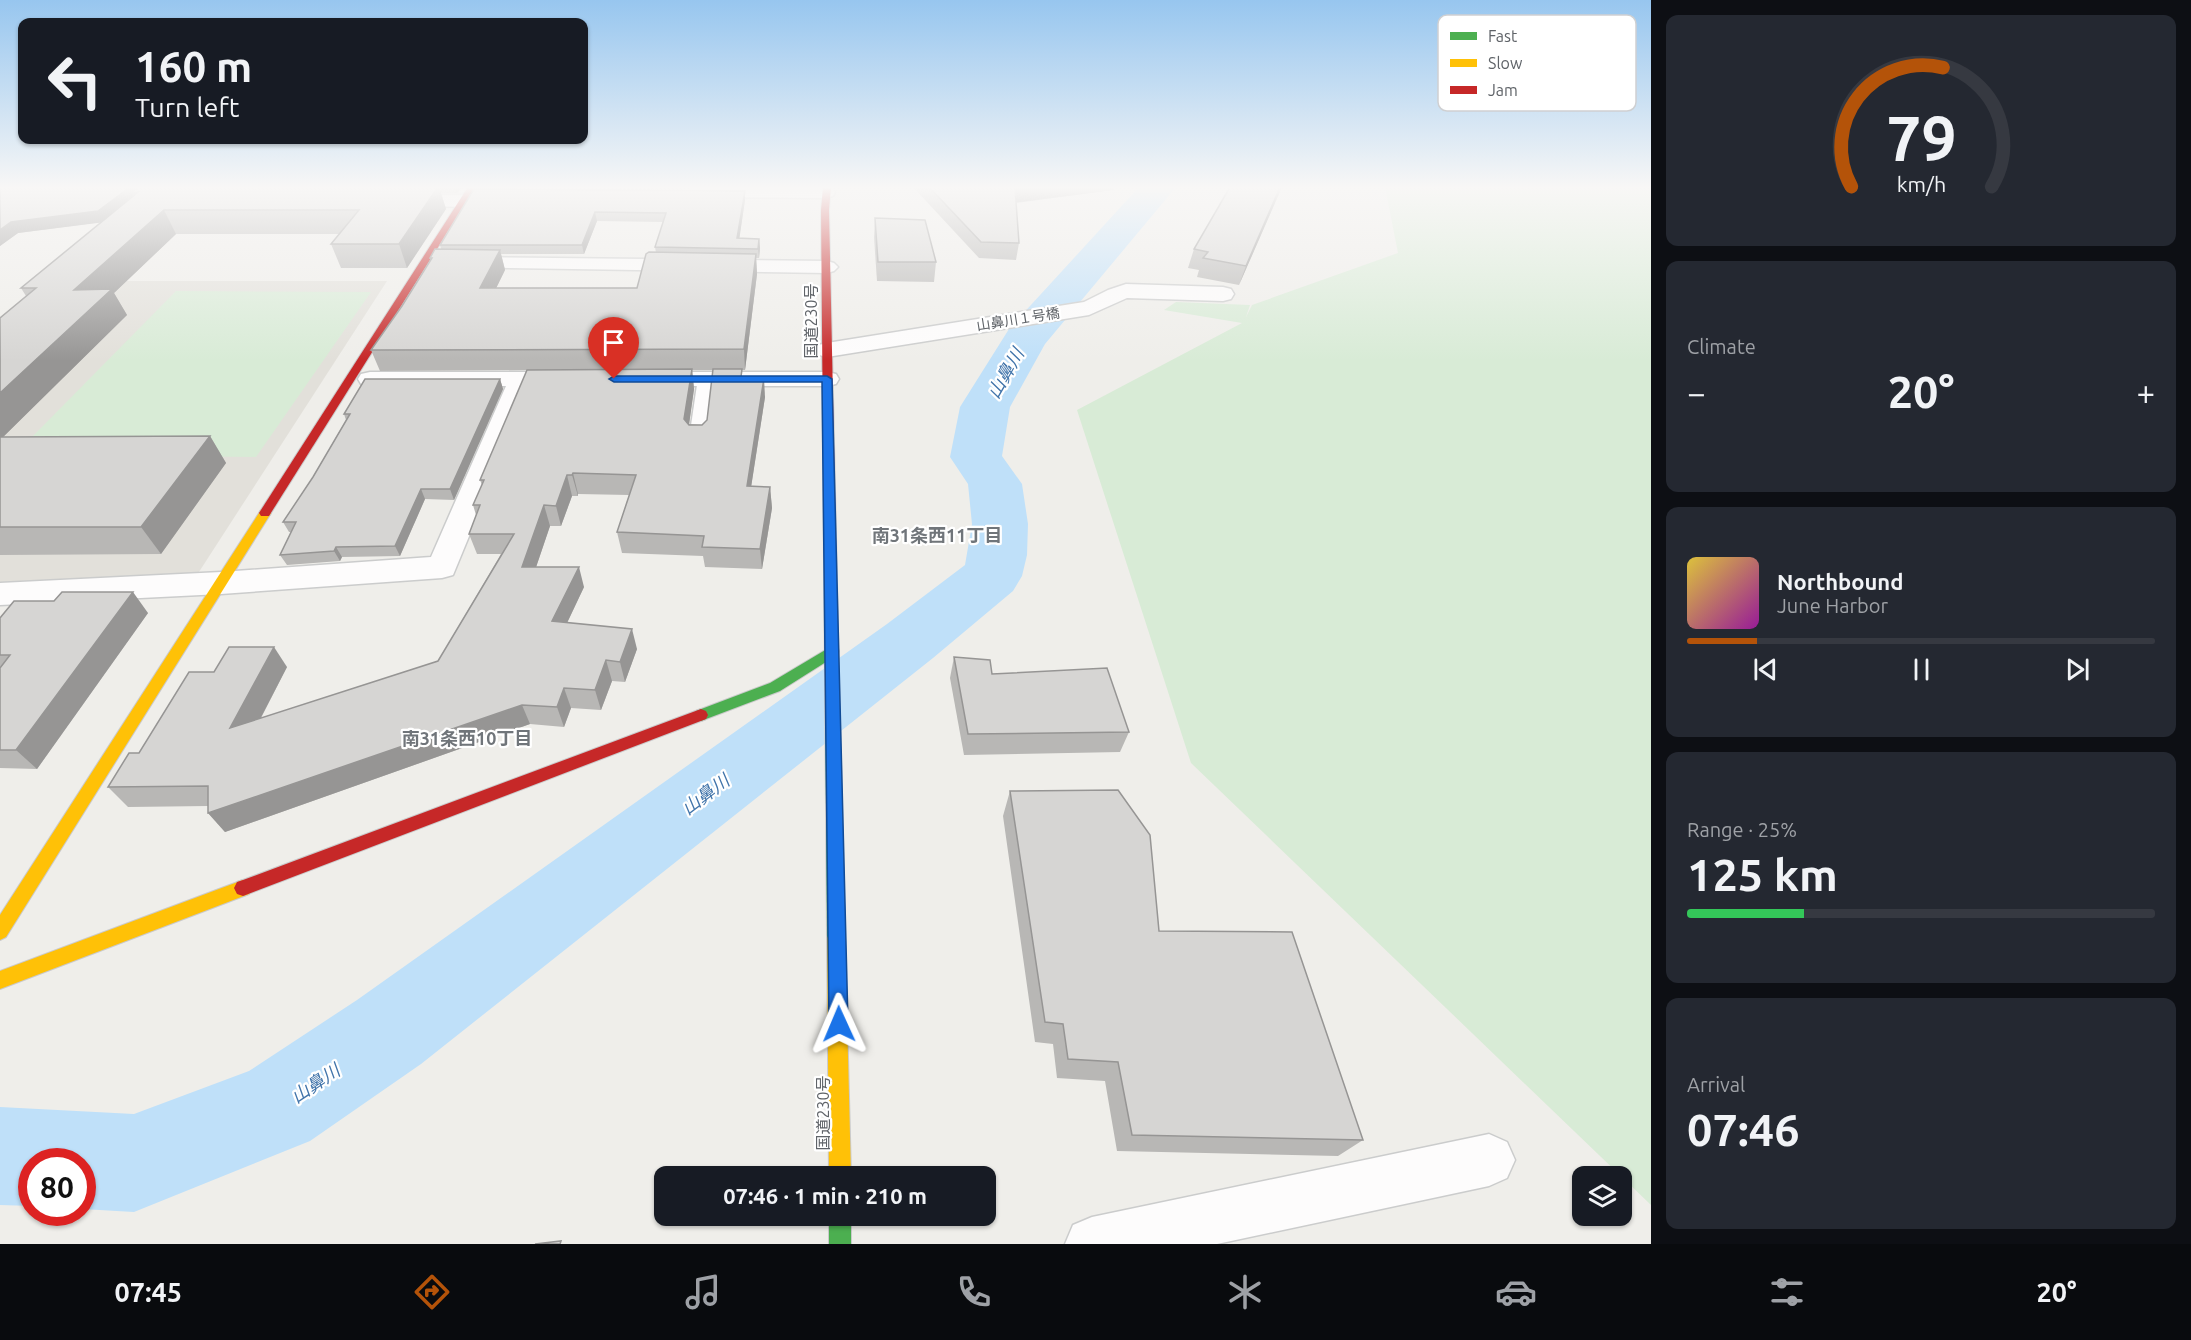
<!DOCTYPE html>
<meta charset="utf-8">
<style>
body{margin:0;font-family:Ubuntu,"Noto Sans JP",sans-serif;background:#242831;color:#f1f3f6;height:100vh;display:flex;flex-direction:column;font-size:22px;white-space:nowrap}
*{box-sizing:border-box;margin:0}
p{font-size:20px;color:#9ea1a6}
.icon{flex:none;width:33px;height:33px;fill:none;stroke:currentColor;stroke-width:2;stroke-linecap:round;stroke-linejoin:round}
.map{position:relative;flex:1;overflow:hidden}
.panel{display:flex;flex-direction:column;gap:15px;padding:15px;background:#0d0f14;width:540px}
.panel>*{flex:none}
.hud{position:absolute;left:18px;top:18px;width:570px;height:126px;border-radius:12px;box-shadow:0 2px 4px #0004;background:#171b24;color:#f1f3f6;overflow:hidden}
.controls{position:absolute;left:1572px;top:1166px;display:grid;gap:12px}
.controls a{display:grid;place-items:center;width:60px;height:60px;border-radius:12px;background:#171b24;box-shadow:0 2px 4px #0004;font-size:30px}
.speed{position:absolute;left:18px;top:1148px;display:flex;gap:12px;font-size:30px;font-weight:700;text-align:center}
.speed>*{display:grid;place-content:center;width:78px;height:78px;border-radius:50%;background:#171b24;box-shadow:0 2px 4px #0004;line-height:1}
.speed .limit{border:9px solid #d22;background:#fff;color:#111}
.pin{position:absolute;display:grid;place-items:center;width:51px;height:51px;color:#fff;margin:-62px -26px;border-radius:50% 50% 50% 0;rotate:-45deg;box-shadow:0 0 6px #0007}
.pin .icon{rotate:45deg}
.me{position:absolute;width:66px;margin:-33px;rotate:359deg;stroke-linejoin:round;filter:drop-shadow(0 0 4px #0008)}
.turn{display:flex;align-items:center;gap:21px;height:126px;padding:0 18px;font-size:27px}
.turn .icon{width:78px;height:78px;stroke-width:2.5}
.turn b{display:block;font-size:42px;line-height:51px}
.big{font-size:45px;font-weight:600;line-height:1.1}
.panel .widget{flex:1;display:flex;flex-direction:column;justify-content:center;gap:9px;min-width:0;padding:0 21px;border-radius:12px;background:#242831}
.panel .dial{align-items:center;gap:0}
.dial svg{height:156px;overflow:visible;fill:none;stroke:#363941;stroke-width:7;stroke-linecap:round;text-anchor:middle}
.dial text{fill:#f1f3f6;stroke:none}
.song{display:flex;align-items:center;gap:18px}
.cover{width:72px;height:72px;border-radius:9px;background:linear-gradient(135deg,hsl(50 70% 55%),hsl(300 70% 35%))}
.played{height:6px;border-radius:3px;background:linear-gradient(90deg,#b45309 15%,#363941 15%)}
.keys{display:flex;justify-content:space-around;direction:ltr}
.heat{display:flex;justify-content:space-between;align-items:center;font-size:33px;direction:ltr}
.charge{height:9px;border-radius:4px;background:linear-gradient(90deg,#34c759 25%,#363941 0)}
.trip{position:absolute;left:654px;top:1166px;width:342px;height:60px;border-radius:12px;background:#171b24;box-shadow:0 2px 4px #0004;font-weight:600;line-height:60px;text-align:center}
.dock{display:flex;height:96px;justify-content:space-around;align-items:center;background:#090b0e;color:#9ea1a6}
.dock .icon{width:42px;height:42px}
.dock .current{color:#b45309}
.dock b{font-size:27px;color:#f1f3f6}
main{display:flex;flex:1;min-height:0}
.map>svg:first-child{display:block}
.education{fill:#e2e0da}
.green{fill:#d8ebd6}
.lines{fill:none;stroke-linecap:round;stroke-linejoin:round}
.river{fill:#bfe0f9;fill-rule:evenodd}
.lane-casing{stroke:#cbcccc;stroke-width:3}
.street-casing{stroke:#cbcccc;stroke-width:3}
.fast-casing{stroke:#cacacb;stroke-width:2}
.slow-casing{stroke:#cacacb;stroke-width:2}
.jam-casing{stroke:#cacacb;stroke-width:2}
.lane{fill:#fdfcfc;fill-rule:evenodd}
.street{fill:#fdfcfc;fill-rule:evenodd}
.fast{fill:#4caf50;fill-rule:evenodd}
.slow{fill:#ffc107;fill-rule:evenodd}
.jam{fill:#c62828;fill-rule:evenodd}
.wall{fill:#b8b7b5;fill-rule:evenodd}
.shaded-wall{fill:#969594}
.building{fill:#d6d5d3;stroke:#969594;stroke-width:1.5}
.route{fill:#1a73e8;stroke:#114b97;stroke-width:1.5}
.labels{text-anchor:middle;dominant-baseline:central;stroke-width:4.5;stroke-linejoin:round;paint-order:stroke}
.far-street-label{font-size:14px;fill:#5f6368;stroke:#fff}
.street-label{font-size:16px;fill:#5f6368;stroke:#fff}
.water-label{font-size:18px;font-style:italic;fill:#4174aa;stroke:#fff}
.neighbourhood-label{font-size:18px;font-weight:bold;fill:#70757a;stroke:#fff}
.key{fill:#fff;stroke:#cfd0d2;stroke-width:1.5}
.key-label{font-size:16px;fill:#5f6368}
</style>
<main>
<div class="map">
<svg width="1651" height="1244" viewBox="0 0 1651 1244">
<rect width="100%" height="100%" fill="#efeeea"/>
<polygon class="education" points="61,281 387,281 197,575 0,587 0,333"/>
<g class="green">
<polygon points="1385,187 1651,187 1651,1205 1191,763 1077,410 1242,323 1164,310 1176,302 1250,305 1246,317 1252,305 1398,253"/>
<polygon points="176,291 371,292 256,457 49,455 30,439"/>
</g>
<g class="lines">
<polygon class="river" points="1139,187 1176,187 1045,344 1010,407 1002,456 1022,484 1028,524 1027,555 1022,576 1013,591 933,658 421,1064 310,1141 134,1212 82,1209 82,1161 32,1161 32,1206 0,1205 0,1107 134,1114 249,1071 357,1000 887,624 965,565 972,524 968,484 950,457 960,407 1009,329"/>
<defs>
<polygon id="lane" points="706,373 714,378 707,439 704,443 692,443 689,439 698,378"/>
<g id="street">
<polygon points="693,187 827,187 833,188 835,192 833,196 826,198 700,197 693,195 691,191"/>
<polygon points="399,195 463,195 470,197 472,201 470,205 463,207 392,205 390,201 392,197"/>
<polygon points="460,257 827,261 834,263 838,267 834,271 827,273 453,267 450,263 453,259"/>
<polygon points="1126,284 1223,287 1231,289 1234,294 1231,299 1223,301 1127,298 1089,315 827,357 819,355 815,350 819,345 827,343 1084,302 1108,290"/>
<polygon points="370,372 543,372 552,374 555,379 552,384 531,386 453,575 442,578 221,594 0,605 0,583 221,572 431,557 506,386 370,386 361,384 358,379 361,374"/>
<polygon points="649,372 827,372 836,374 839,379 836,384 827,386 649,386 640,384 637,379 640,374"/>
<polygon points="1489,1134 1507,1142 1515,1160 1507,1178 1489,1186 1217,1244 1065,1244 1073,1225 1092,1217"/>
</g>
<g id="fast">
<polygon points="832,646 837,647 839,651 837,655 780,691 706,719 701,721 696,719 694,715 696,711 770,683"/>
<polygon points="832,671 837,673 839,677 845,938 842,944 836,947 830,944 827,938 825,677 827,673"/>
<rect x="829" y="1215" width="22" height="29"/>
</g>
<g id="slow">
<polygon points="265,509 271,513 6,937 0,940 0,915 261,510"/>
<polygon points="243,880 249,882 252,888 249,894 0,989 0,971"/>
<polygon points="836,929 842,932 845,938 851,1176 829,1176 827,938 830,932"/>
</g>
<g id="jam">
<polygon points="468,187 476,187 269,516 261,516 259,513"/>
<polygon points="823,187 831,187 829,210 839,677 837,681 827,681 825,677 821,210"/>
<polygon points="701,709 706,711 708,715 706,719 243,896 237,894 234,888 237,882 243,880"/>
</g>
</defs>
<use href="#lane" class="lane-casing"/>
<use href="#street" class="street-casing"/>
<use href="#fast" class="fast-casing"/>
<use href="#slow" class="slow-casing"/>
<use href="#jam" class="jam-casing"/>
<use href="#lane" class="lane"/>
<use href="#street" class="street"/>
<use href="#fast" class="fast"/>
<use href="#slow" class="slow"/>
<use href="#jam" class="jam"/>
</g>
<g class="wall">
<polygon points="3,187 462,187 457,193 441,193 446,209 407,268 341,268 331,244 340,234 176,234 114,293 127,315 3,437 210,436 226,463 161,554 0,555 0,318 26,296 21,288 102,222 18,233 0,246 0,188"/>
<polygon points="913,187 1115,187 1113,190 1016,203 1019,243 1016,260 979,258"/>
<polygon points="1282,187 1239,285 1197,277 1199,270 1188,268 1194,249"/>
<path d="M474 189 745 191V200L739 238 759 239 760 248 759 258H756L757 274 745 370H742V377L765 397 751 487H770L772 508 762 569 705 567 703 556 622 553 617 532 629 495 578 494V496H572L561 526H550L536 567 584 587 567 623 637 649 625 682 612 681 601 710 571 708 564 727 530 724 225 832 208 813V806L128 807 108 787 139 753 214 672 287 667 261 718 438 661 501 554H477L469 534 476 515 473 505 482 485 480 480 527 370 380 371 371 350 402 306 431 260 430 258 441 249 440 245ZM597 221 663 222 655 247 656 253 637 288H496L505 270 501 254H584ZM692 370H713L707 420 702 425 689 424 694 389Z"/>
<polygon points="875,218 936,262 934,282 877,281 874,237"/>
<polygon points="500,379 503,389 454,500 425,499 400,556 342,557 340,561 287,565 280,555 291,532 289,532 283,522 313,477 346,420 344,414"/>
<polygon points="54,601 148,613 37,769 0,768 0,618"/>
<polygon points="954,657 1129,732 1120,752 964,755 950,678"/>
<polygon points="1010,791 1159,931 1363,1140 1338,1156 1117,1151 1105,1081 1057,1078 1053,1044 1035,1042 1003,816"/>
</g>
<g class="shaded-wall">
<polygon points="130,187 150,187 105,222 18,233 0,246 0,230 11,222"/>
<polygon points="439,187 446,209 407,268 399,244"/>
<polygon points="455,187 462,187 457,193"/>
<polygon points="1024,187 1115,187 1113,190 1013,203 1015,188"/>
<polygon points="1280,187 1282,187 1239,285 1246,266"/>
<polygon points="745,191 745,200 738,248 737,238"/>
<polygon points="164,210 176,234 114,293 127,315 0,440 0,393 74,290"/>
<polygon points="595,212 597,221 584,254 582,245"/>
<polygon points="759,239 760,248 759,258 758,249"/>
<polygon points="500,250 505,270 486,309 480,288"/>
<polygon points="756,254 757,274 745,370 744,349"/>
<polygon points="692,369 694,389 687,439 684,419"/>
<polygon points="764,378 765,397 748,507 747,486"/>
<polygon points="500,379 503,389 454,500 450,489"/>
<polygon points="210,436 226,463 161,554 141,527"/>
<polygon points="573,473 578,494 578,496 572,475"/>
<polygon points="567,475 572,496 561,526 556,506"/>
<polygon points="770,487 772,508 762,569 760,549"/>
<polygon points="421,489 425,499 400,556 395,546"/>
<polygon points="544,505 550,526 529,588 522,567"/>
<polygon points="336,547 342,557 340,561 334,551"/>
<polygon points="579,567 584,587 558,642 552,621"/>
<polygon points="133,592 148,613 37,769 16,750"/>
<polygon points="632,629 637,649 625,682 620,662"/>
<polygon points="274,647 287,667 245,748 230,728"/>
<polygon points="606,660 612,681 601,710 595,690"/>
<polygon points="564,688 571,708 564,727 557,707"/>
<polygon points="522,705 530,724 225,832 208,813"/>
</g>
<g class="building">
<polygon points="3,187 130,187 98,211 11,222 0,230 0,188"/>
<polygon points="139,187 438,187 399,244 331,244 359,210 164,210 74,290 112,289 0,393 0,318 36,288 21,288 138,192 130,193"/>
<polygon points="929,187 1024,187 1015,188 1019,243 981,242"/>
<polygon points="1230,187 1280,187 1246,266 1203,258 1208,252 1194,249"/>
<polygon points="474,189 745,191 737,238 759,239 758,249 655,247 666,213 595,212 582,245 440,245"/>
<polygon points="875,218 925,220 936,262 878,262"/>
<polygon points="435,249 500,250 480,288 637,288 646,254 649,252 756,254 744,349 371,350 402,306 432,258 430,258"/>
<polygon points="692,369 684,419 689,425 702,425 707,420 713,369 742,369 741,377 764,378 747,486 770,487 760,549 702,547 704,536 617,532 636,475 573,473 572,475 567,475 556,506 544,505 522,567 579,567 552,621 632,629 620,662 606,660 595,690 564,688 557,707 522,705 208,813 208,786 108,787 129,753 139,753 189,672 214,672 229,647 274,647 230,728 438,661 514,534 469,534 480,505 473,505 484,480 480,480 527,370"/>
<polygon points="365,379 500,379 450,489 421,489 395,546 336,547 334,551 280,555 296,522 283,522 313,477 350,414 344,414"/>
<polygon points="210,436 141,527 0,527 0,437"/>
<polygon points="62,592 133,592 16,750 0,750 0,668 10,655 0,655 0,618 14,601 54,601"/>
<polygon points="954,657 990,660 992,674 1107,668 1129,732 968,734"/>
<polygon points="1118,790 1150,835 1159,931 1292,932 1363,1140 1132,1135 1118,1062 1068,1059 1063,1024 1045,1022 1010,791"/>
<polygon points="561,1241 560,1244 535,1244"/>
</g>
<linearGradient id="sky" x2="0" y2="1"><stop stop-color="#97c6ef"/><stop offset="0.52" stop-color="#f8f7f6"/><stop offset="1" stop-color="#f8f7f6" stop-opacity="0"/></linearGradient>
<rect width="1651" height="361" fill="url(#sky)"/>
<polygon class="route" points="827,376 832,379 848,1024 845,1031 839,1034 832,1031 829,1024 822,382 614,382 609,379 614,376"/>
<g class="labels">
<g class="far-street-label">
<text transform="translate(1018 319) rotate(-9)">山鼻川１号橋</text>
</g>
<g class="street-label">
<text transform="translate(811 321) rotate(-90)">国道230号</text>
<text transform="translate(823 1113) rotate(-90)">国道230号</text>
</g>
<g class="water-label">
<text transform="translate(1005 373) rotate(-60)">山鼻川</text>
<text transform="translate(705 794) rotate(-37)">山鼻川</text>
<text transform="translate(315 1083) rotate(-34)">山鼻川</text>
</g>
<g class="neighbourhood-label">
<text x="937" y="535">南31条西11丁目</text>
<text x="467" y="738">南31条西10丁目</text>
</g>
</g>
<rect x="1438" y="15" width="198" height="96" rx="9" class="key"/>
<rect x="1450" y="32" width="27" height="8" fill="#4caf50"/>
<rect x="1450" y="59" width="27" height="8" fill="#ffc107"/>
<rect x="1450" y="86" width="27" height="8" fill="#c62828"/>
<g class="key-label">
<text x="1488" y="42">Fast</text>
<text x="1488" y="69">Slow</text>
<text x="1488" y="96">Jam</text>
</g>
</svg>
<div class="controls">
<a><svg class="icon" aria-label="layers" viewBox="0 0 24 24"><path d="M12 4l9 5-9 5-9-5zM3 14l9 5 9-5"/></svg></a>
</div>
<div class="speed"><div class="limit">80</div></div>
<div class="pin" style="left:614px;top:379px;background:#d93025"><svg class="icon" aria-label="arrive" viewBox="0 0 24 24"><path d="M6 21V4h12l-3 4 3 4H6"/></svg></div>
<svg class="me" style="left:839px;top:1024px" viewBox="-20 -20 40 40"><path d="M0-17L14 15 0 8-14 15z" fill="#1a73e8" stroke="#fff" stroke-width="4"/></svg>
<div class="trip">07:46 · 1 min · 210 m</div>
<div class="hud">
<div class="turn"><svg class="icon" aria-label="left" viewBox="0 0 24 24"><path d="M17 20v-9H6M10 6l-5 5 5 5"/></svg><div><b>160 m</b>Turn left</div></div>
</div>
</div>
<section class="panel">
<div class="widget dial"><svg viewBox="0 0 100 80">
<path d="M14 69A42 42 0 1 1 86 69"/>
<path d="M14 69A42 42 0 0 1 61 8" stroke="#b45309"/>
<text x="50" y="56" font-size="32" font-weight="700">79</text>
<text x="50" y="72" font-size="11">km/h</text>
</svg></div>
<div class="widget"><p>Climate</p>
<div class="heat"><a>−</a><b class="big">20°</b><a>+</a></div>
</div>
<div class="widget">
<div class="song"><i class="cover"></i><div><b>Northbound</b><p>June Harbor</p></div></div>
<div class="played"></div>
<div class="keys"><svg class="icon" aria-label="previous" viewBox="0 0 24 24"><path d="M18 5L8 12l10 7zM5 5v14"/></svg><svg class="icon" aria-label="pause" viewBox="0 0 24 24"><path d="M8 5v14M16 5v14"/></svg><svg class="icon" aria-label="next" viewBox="0 0 24 24"><path d="M6 5l10 7-10 7zM19 5v14"/></svg></div>
</div>
<div class="widget"><p>Range · 25%</p><b class="big">125 km</b><div class="charge"></div></div>
<div class="widget"><p>Arrival</p><b class="big">07:46</b></div>
</section>
</main>
<nav class="dock">
<b>07:45</b>
<svg class="icon current" aria-label="directions" viewBox="0 0 24 24"><path d="M12 3l9 9-9 9-9-9zM9 14v-3h6M13 9l2 2-2 2"/></svg>
<svg class="icon" aria-label="music" viewBox="0 0 24 24"><path d="M9 18V5l10-2v13"/><circle cx="6" cy="18" r="3"/><circle cx="16" cy="16" r="3"/></svg>
<svg class="icon" aria-label="phone" viewBox="0 0 24 24"><path d="M5 4h4l2 5-3 2q2 4 5 5l2-3 5 2v4C11 20 4 13 5 4z"/></svg>
<svg class="icon" aria-label="climate" viewBox="0 0 24 24"><path d="M12 3v18M4 7l16 10M4 17L20 7"/></svg>
<svg class="icon" aria-label="car" viewBox="0 0 24 24"><path d="M5 17H2v-5l4-1 3-4h7l3 4 3 1v5h-3M9 17h6M6 11h13"/><circle cx="7" cy="17" r="2"/><circle cx="17" cy="17" r="2"/></svg>
<svg class="icon" aria-label="filters" viewBox="0 0 24 24"><path d="M4 7h16M4 17h16"/><circle cx="9" cy="7" r="2"/><circle cx="15" cy="17" r="2"/></svg>
<b>20°</b>
</nav>
